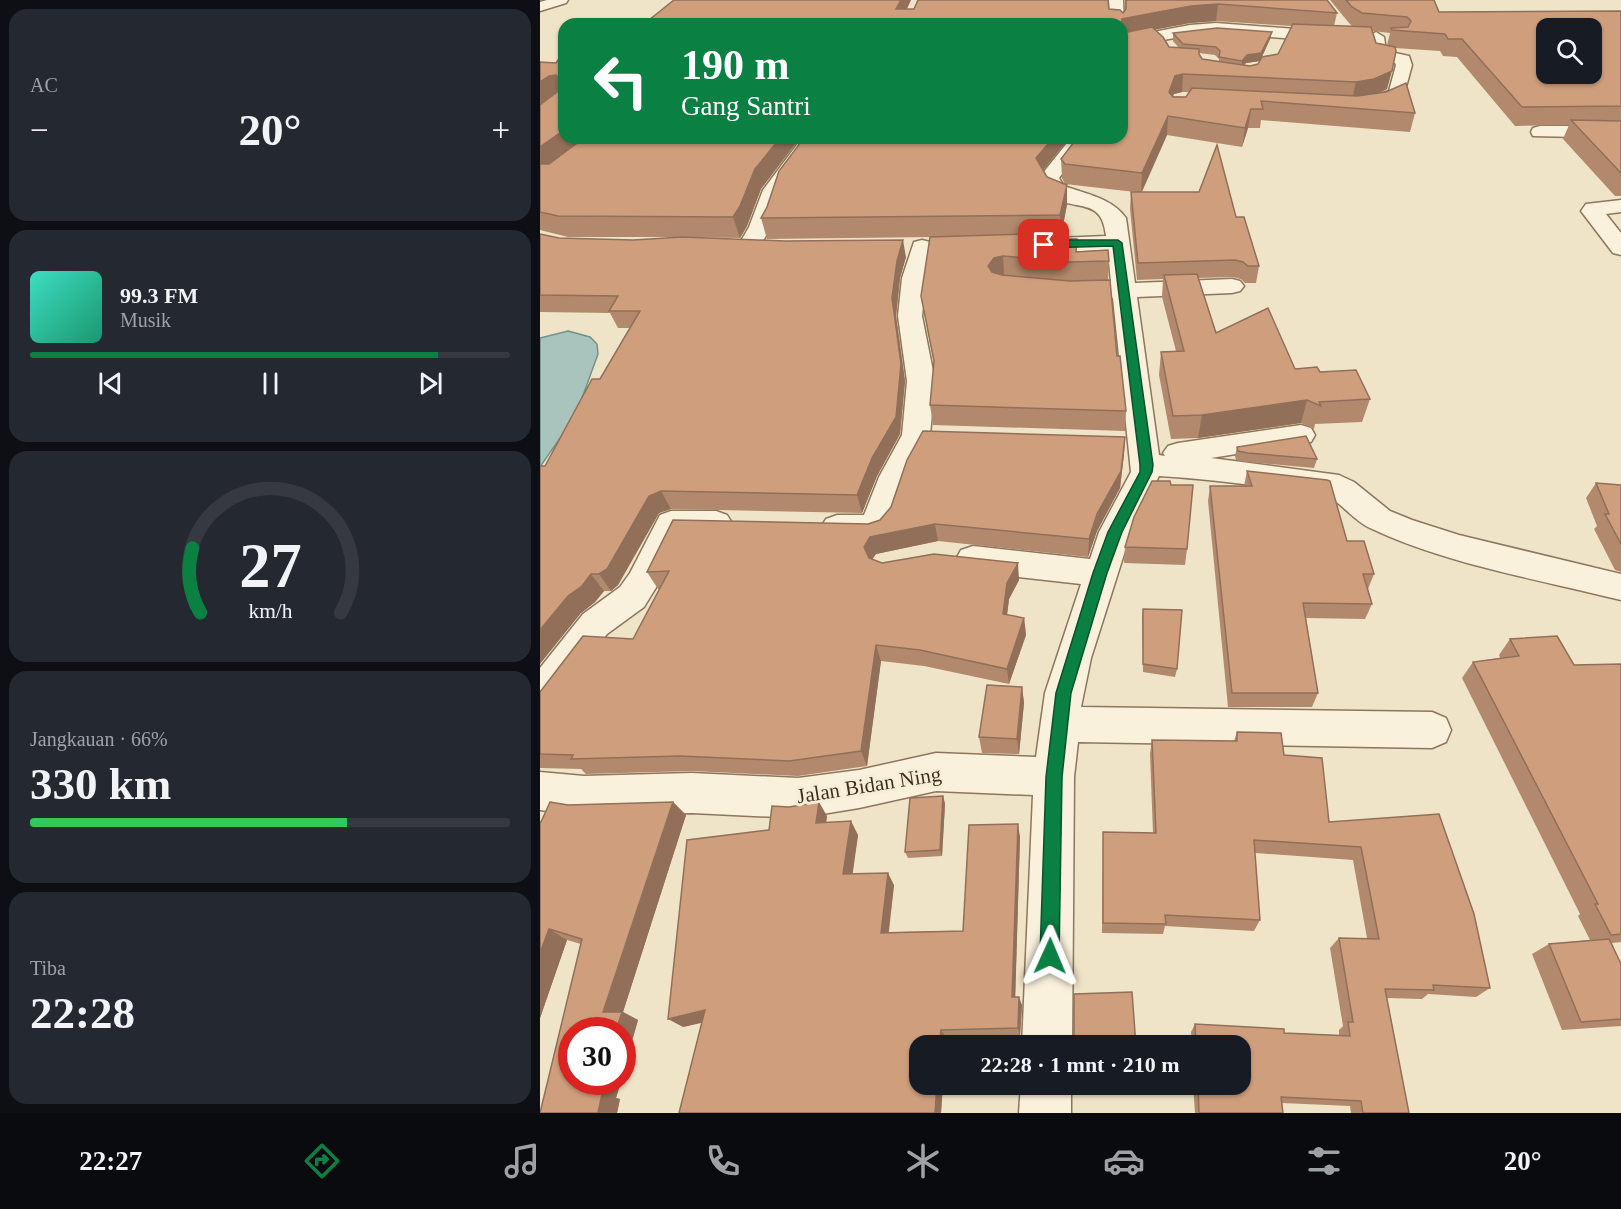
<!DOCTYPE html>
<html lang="id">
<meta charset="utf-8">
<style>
body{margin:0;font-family:"Times New Roman",serif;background:#242831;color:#f1f3f6;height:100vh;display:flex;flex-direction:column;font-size:22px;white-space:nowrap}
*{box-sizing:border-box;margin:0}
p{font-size:20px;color:#9ea1a6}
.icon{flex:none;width:33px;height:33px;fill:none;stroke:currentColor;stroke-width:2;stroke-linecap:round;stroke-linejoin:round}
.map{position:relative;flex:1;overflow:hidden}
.details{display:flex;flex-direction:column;gap:9px;padding:9px;background:#0d0f14;width:540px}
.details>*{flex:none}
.hud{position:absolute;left:18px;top:18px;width:570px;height:126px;border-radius:18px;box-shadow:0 2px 4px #0004;background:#0b8043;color:#fff;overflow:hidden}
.fabs{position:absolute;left:996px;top:18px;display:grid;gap:12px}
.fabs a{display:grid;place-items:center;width:66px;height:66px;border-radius:12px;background:#171b24;box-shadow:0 2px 4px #0004;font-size:30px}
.speed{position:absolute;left:18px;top:1017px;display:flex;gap:12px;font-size:30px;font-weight:700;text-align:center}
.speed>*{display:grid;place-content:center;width:78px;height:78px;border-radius:50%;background:#171b24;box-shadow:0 2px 4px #0004;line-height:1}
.speed .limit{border:9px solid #d22;background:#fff;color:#111}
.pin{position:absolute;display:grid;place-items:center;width:51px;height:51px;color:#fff;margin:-26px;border-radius:12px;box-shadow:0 3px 9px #0006}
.me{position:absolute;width:66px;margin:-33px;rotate:1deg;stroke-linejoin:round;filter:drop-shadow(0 0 4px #0008)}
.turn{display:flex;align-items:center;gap:21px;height:126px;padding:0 24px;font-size:27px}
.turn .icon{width:78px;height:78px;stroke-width:2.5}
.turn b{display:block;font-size:42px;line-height:51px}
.big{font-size:45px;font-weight:600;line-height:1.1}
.details .card{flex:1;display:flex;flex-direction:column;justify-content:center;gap:9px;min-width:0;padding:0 21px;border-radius:18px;background:#242831}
.details .dial{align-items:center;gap:0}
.dial svg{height:156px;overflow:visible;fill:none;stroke:#363941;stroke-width:7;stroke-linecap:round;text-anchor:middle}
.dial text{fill:#f1f3f6;stroke:none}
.song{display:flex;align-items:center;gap:18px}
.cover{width:72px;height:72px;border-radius:9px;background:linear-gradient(135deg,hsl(170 70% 55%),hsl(160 70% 35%))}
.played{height:6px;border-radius:3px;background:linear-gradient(90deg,#0b8043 85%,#363941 85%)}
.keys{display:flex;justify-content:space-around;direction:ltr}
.heat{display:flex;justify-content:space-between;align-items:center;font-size:33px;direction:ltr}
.charge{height:9px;border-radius:4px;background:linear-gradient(90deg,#34c759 66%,#363941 0)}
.trip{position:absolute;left:369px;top:1035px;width:342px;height:60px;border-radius:18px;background:#171b24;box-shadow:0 2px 4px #0004;font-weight:600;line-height:60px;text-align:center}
.tabs{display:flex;height:96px;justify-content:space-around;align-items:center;background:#090b0e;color:#9ea1a6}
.tabs .icon{width:42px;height:42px}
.tabs .active{color:#0b8043}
.tabs b{font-size:27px;color:#f1f3f6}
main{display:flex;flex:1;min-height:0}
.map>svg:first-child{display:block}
.water{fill:#a9c4bc;stroke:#6f938a;stroke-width:1.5}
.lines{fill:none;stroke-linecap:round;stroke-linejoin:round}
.minor-casing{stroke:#8d765c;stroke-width:3}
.minor{fill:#faf1dc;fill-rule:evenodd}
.wall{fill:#b2896c;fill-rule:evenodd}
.shaded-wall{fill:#916f58}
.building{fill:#cf9f7d;stroke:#916f58;stroke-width:1.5;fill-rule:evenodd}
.route{fill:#0b8043;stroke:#07532c;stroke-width:1.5}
.labels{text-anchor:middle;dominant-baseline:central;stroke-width:6;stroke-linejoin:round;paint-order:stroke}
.near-street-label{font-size:21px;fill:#3d2e20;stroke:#f7eed8}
</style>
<main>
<section class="details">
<div class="card"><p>AC</p>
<div class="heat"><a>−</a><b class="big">20°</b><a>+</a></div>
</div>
<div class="card">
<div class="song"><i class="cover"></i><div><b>99.3 FM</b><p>Musik</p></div></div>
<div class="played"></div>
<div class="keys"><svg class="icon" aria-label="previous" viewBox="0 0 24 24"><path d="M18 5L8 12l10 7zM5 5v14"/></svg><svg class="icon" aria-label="pause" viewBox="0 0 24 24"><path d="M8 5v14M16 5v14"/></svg><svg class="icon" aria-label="next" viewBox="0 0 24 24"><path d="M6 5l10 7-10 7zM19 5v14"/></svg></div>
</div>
<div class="card dial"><svg viewBox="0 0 100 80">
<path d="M14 69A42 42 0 1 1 86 69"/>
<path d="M14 69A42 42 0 0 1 10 36" stroke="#0b8043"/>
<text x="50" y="56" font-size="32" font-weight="700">27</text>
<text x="50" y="72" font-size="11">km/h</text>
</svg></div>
<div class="card"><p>Jangkauan · 66%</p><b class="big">330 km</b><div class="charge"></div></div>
<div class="card"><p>Tiba</p><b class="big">22:28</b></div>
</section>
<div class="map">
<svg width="1081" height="1113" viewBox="0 0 1081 1113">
<rect width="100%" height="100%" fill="#f0e4c8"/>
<polygon class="water" points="28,331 50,337 57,344 58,354 36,415 0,467 0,338"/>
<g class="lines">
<defs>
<g id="minor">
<polygon points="7,0 28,0 26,3 0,11 0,2"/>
<polygon points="569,0 583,0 584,24 582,27 582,24 570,24"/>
<polygon points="676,23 794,32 802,37 794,42 676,33 650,35 582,48 582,38 650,25"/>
<path d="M836 32 844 37 846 51 869 56 872 65 863 98C849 104 831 115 816 111L813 107 816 103 849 91 856 65 855 63 832 58 828 37Z"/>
<polygon points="1000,126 1081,126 1081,138 993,136 991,132 993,128"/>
<polygon points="262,138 281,138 243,190 231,227 217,251 209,253 201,251 198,246 209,227 223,190"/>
<path d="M531 138H550L519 178 524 186C546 194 572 198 586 218L595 283 692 279 700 281 704 286 700 291 692 293 597 297 619 455 625 456 623 453 628 446 638 443 761 425 771 428 775 435 771 442 671 458 799 475 814 482 850 511 872 520 919 535 1081 574V600C1001 580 905 564 830 528 813 520 801 502 783 493 728 488 674 479 619 476L591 532 551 658 541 707 892 712 906 718 911 730 906 742 892 748 538 742 534 777 532 1046H482L493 795 396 791 319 808 258 818 152 813 44 816 0 810V772L44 776 152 773 258 778 319 770 396 753 496 757 505 693 541 584 433 572 421 568 416 559 421 550 433 546 550 559 559 532 591 472 573 298 553 296 549 291 553 286 571 283 568 250 493 253 485 251 482 246 485 241 493 239 566 236C562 195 534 213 509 195 505 191 502 183 499 178Z"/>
<polygon points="1081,200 1081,212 1066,214 1081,233 1081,255 1073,253 1041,211 1046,204"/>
<path d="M382 240 390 242 393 247 386 278 382 316 395 381 390 435 369 477 348 532C333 544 303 541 286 535L281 527 286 519 297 515H324L339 477 362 435 367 381 358 316 362 278 374 242Z"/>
<polygon points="131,511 176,511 187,515 192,523 187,531 176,535 141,535 120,581 104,607 67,634 13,707 0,711 0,668 43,614 80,587 90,573 120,515"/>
<polygon points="481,1084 531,1084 531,1113 479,1113"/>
</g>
</defs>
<use href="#minor" class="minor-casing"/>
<use href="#minor" class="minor"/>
</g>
<g class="wall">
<path d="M134 0H371L367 9H569L583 13 585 10V0H787L797 13 794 26 813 27 809 23 790 0H894L899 12 1081 11V196H1075L1023 139 1029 125 975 126 917 57 903 56 900 51 855 48 847 89 840 93 875 113 870 132 721 120 720 128H708L702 147 627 135 602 192 696 217 719 266 716 283H705L701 279 692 277 658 278 676 333 755 369 780 372 830 399 822 422 775 424 774 429 761 423 658 438 631 439 619 375 621 352 636 351 622 297 623 279 597 280 590 209 591 192H595L525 184 522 178 521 159 582 138V24ZM676 21 752 26 738 54 718 64 710 66 704 65 706 63 720 61 730 39 732 32 633 33V41L639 48 629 47 615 29 650 23ZM832 31 850 33 847 45 836 43ZM659 53 675 55 679 59V62L662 59ZM642 92H649L646 97 633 96 634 94Z"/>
<polygon points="18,60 24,138 221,189 207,226 200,238 143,237 366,257 360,278 356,316 365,381 360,434 337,476 322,513 131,509 119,513 78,585 71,591 64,591 55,602 41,613 5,466 60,379 90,328 78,328 70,313 0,312 0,234 19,238 93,240 142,237 28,237 0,230 0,62 16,63"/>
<polygon points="264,138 529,138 503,170 507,177 527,185 527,205 521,235 518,235 518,239 537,252 569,261 568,280 577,356 586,411 585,431 393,425 390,405 394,363 381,296 395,237 227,239 221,218"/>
<polygon points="585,437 584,454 580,488 557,531 548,557 398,541 336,554 332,559 342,563 479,580 469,599 467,615 484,618 486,635 469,684 384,666 341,661 327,766 258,776 152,771 46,774 41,769 0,768 0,692 93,639 120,589 118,589 107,572 328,524"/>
<polygon points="697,447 777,459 774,468 706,462 696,460 695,456"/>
<polygon points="707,471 807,541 834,574 828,589 832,604 825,619 766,618 778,693 772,707 688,707 668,501 670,486 704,486"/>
<polygon points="1056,483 1081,485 1081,572 1075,570 1054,529 1057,526 1046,498"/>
<polygon points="631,485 647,549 645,565 584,563 585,547"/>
<polygon points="603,609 637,669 635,677 603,672 602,617"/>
<polygon points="970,639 1034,665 1081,664 1081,942 1072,943 1081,964 1081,1026 1022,1030 992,954 1009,944 1050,940 1038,916 1040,914 922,678 933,662 960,658 959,655"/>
<polygon points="482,687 484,703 479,754 442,753 439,737"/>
<polygon points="697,732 744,755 789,822 899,814 950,988 936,997 888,994 882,999 847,998 869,1113 811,1113 810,1106 742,1103 743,1113 655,1113 653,1084 700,1084 700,1046 652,1046 651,1032 655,1024 744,1033 799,1035 799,1030 803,1026 790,948 799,938 827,938 813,860 715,853 720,920 714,931 625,926 623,934 562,933 563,832 613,833 610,754 612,740 694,741"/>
<polygon points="403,796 405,804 402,856 368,858 365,852"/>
<polygon points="133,802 146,815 83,1012 98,1020 76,1098 80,1099 77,1113 41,944 27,940 0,1018 0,822 28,805"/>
<polygon points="287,816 286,823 318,835 312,874 354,885 349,932 423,931 480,837 475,997 482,1005 480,1036 406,1037 401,1113 139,1113 162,1022 143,1027 229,830"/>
</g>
<g class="shaded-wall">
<polygon points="361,0 371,0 359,24 356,9"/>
<polygon points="678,4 676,21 650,23 582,36 582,19 651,6"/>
<polygon points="732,32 730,39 720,61 706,63 701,69 702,61"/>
<polygon points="852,71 847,89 829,97 812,100 816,82"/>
<polygon points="643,74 642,92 634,94 627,110 629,92 635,76"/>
<polygon points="16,75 24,93 0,107 0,82 9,76"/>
<polygon points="711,109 708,128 702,147 705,128"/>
<polygon points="628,116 627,135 601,193 602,173"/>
<polygon points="24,130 24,138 48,138 0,175 0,147"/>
<polygon points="240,138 260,138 221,189 207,226 200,238 193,217 215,169"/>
<polygon points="513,138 529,138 497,178 496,158"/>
<polygon points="527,185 527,205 521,235 520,215"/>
<polygon points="363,240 366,257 360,278 356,316 365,381 360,434 337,476 322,513 317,495 352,298 357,261"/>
<polygon points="463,256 464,276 455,278 448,266 454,258"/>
<polygon points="767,400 761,423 658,438 662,415"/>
<polygon points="585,437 584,454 580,488 557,531 548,557 549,539"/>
<polygon points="121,491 131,509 119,513 78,585 71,591 59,574 109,496"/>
<polygon points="395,524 398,541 336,554 329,564 324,547 330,537"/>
<polygon points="478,563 479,580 469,599 465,631 463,614 467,583"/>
<polygon points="51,574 64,591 55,602 41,613 0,664 0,630 28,596"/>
<polygon points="484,618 486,635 469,684 467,669"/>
<polygon points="336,645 341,661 327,766 321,751"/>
<polygon points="482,687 484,703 479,754 477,739"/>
<polygon points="403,796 405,804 402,856 400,850"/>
<polygon points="133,802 146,815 83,1012 98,1020 82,1076 82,1030 76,1030 63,1012"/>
<polygon points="279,802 287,816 284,836 276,823"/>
<polygon points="311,821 318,835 311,886 303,874"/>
<polygon points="478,824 480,837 475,1006 472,997"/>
<polygon points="348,873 354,885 347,943 341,933"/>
<polygon points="9,929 27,940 0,1018 0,953"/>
<polygon points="479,997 482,1005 480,1036 478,1028"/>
<polygon points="165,1010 179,1019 143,1027 128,1019"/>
<polygon points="401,1030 406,1037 405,1046 399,1046"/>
<polygon points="61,1082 81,1082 76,1098 80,1099 77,1113 58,1113 58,1094"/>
<polygon points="397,1084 403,1084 401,1113 395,1113"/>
</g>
<g class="building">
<polygon points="134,0 361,0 356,9 374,9 378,0 568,0 569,9 580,10 583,13 586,9 586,0 787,0 797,13 678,4 651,6 582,19 581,24 104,24"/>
<path d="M806 0H894L899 12 1081 11V106L982 107 922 39H908L905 34 852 30 851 28 868 27 871 21 867 17 822 13 812 7ZM1006 28H1052V74H1006Z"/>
<polygon points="753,24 831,27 836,43 855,47 856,51 852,71 834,79 816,82 643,74 635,76 629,92 633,97 646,97 652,88 817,96 846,92 866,83 875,113 721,101 723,109 711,109 705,128 628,116 602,173 525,164 521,159 537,138 582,138 582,32 583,33 612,27 623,37 629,47 659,49 659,54 662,59 710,66 718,64 722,57 738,54"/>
<polygon points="677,28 732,32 721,53 707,55 702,61 679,57 680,51 676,47 643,44 633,33"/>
<polygon points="18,60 24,60 24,130 0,147 0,105 17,92 18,77 16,75 9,76 0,82 0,62 16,63"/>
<polygon points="1031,120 1081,121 1081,173"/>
<polygon points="44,138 240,138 215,169 200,206 193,217 18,216 0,212 0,164 9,164"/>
<polygon points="264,138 513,138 496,158 507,177 527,185 520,215 221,218 227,207 239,171"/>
<polygon points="677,145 696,217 704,217 719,266 708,266 703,262 695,260 598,263 591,192 659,192"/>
<polygon points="517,233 517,239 537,239 536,252 568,250 569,261 530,262 463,256 454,258 448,266 452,272 462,275 530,281 570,280 577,356 580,356 586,411 390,405 394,361 381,296 390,237"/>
<polygon points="0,234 19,238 93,240 142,237 245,241 363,240 357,261 352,298 361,364 356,417 332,458 317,495 121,491 109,496 67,569 59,574 51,574 42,586 28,596 0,630 0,466 5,466 52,379 60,379 100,311 69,311 78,296 0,295"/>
<polygon points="657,274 676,333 728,308 755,369 777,367 780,372 816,370 830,399 779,402 781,406 767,400 662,415 633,416 621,352 644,351 624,275"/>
<polygon points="383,431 585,437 581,471 557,514 549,539 395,524 330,537 324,547 329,558 342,563 394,554 478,563 467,583 463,614 484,618 467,669 380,650 336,645 321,751 249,761 140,756 31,759 33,755 0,754 0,692 43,636 93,639 129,571 107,572 133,520 328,524 340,520 351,507 367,460"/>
<polygon points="766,436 777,459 708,453 698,451 697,447"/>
<polygon points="707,471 787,480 790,481 807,541 824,541 834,574 823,574 832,604 763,603 778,693 692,693 670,486 712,486"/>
<polygon points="612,481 630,481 631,485 653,485 647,549 585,547 594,517"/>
<polygon points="1056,483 1081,485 1081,544 1065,514 1069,514"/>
<polygon points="603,609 642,610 637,669 603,664"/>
<polygon points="1017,636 1034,665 1081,664 1081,934 1071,935 1055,904 1058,904 933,662 979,656 970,639"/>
<polygon points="447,685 482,687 477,739 439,737"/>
<polygon points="697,732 741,733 744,755 782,758 789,822 899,814 934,914 950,988 893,985 894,990 845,989 869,1113 823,1113 821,1101 741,1097 743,1113 659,1113 658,1084 700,1084 700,1046 656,1046 655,1024 744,1029 744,1033 810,1036 808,1022 813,1022 799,938 839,939 821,847 714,840 720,920 625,915 626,924 563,923 563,832 616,833 612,740 697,741"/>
<polygon points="403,796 400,850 365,852 370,798"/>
<polygon points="10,802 28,805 133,802 63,1012 82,1012 76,1030 32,1030 32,1082 61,1082 58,1094 62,1094 58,1113 0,1113 42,939 9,929 0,953 0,822 1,822"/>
<polygon points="279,802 276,823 311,821 303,874 348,873 341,933 423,931 429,825 478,824 472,997 479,997 478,1028 401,1030 399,1046 380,1046 380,1084 397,1084 395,1113 139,1113 165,1010 128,1019 147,840 229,830 232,806 249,807"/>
<polygon points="1069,939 1081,964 1081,1019 1041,1022 1009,944"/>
<polygon points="592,992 596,1046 519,1046 518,1041 532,1041 534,1038 534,994"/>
</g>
<polygon class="route" points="524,240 578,240 582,243 613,465 612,472 582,532 567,573 531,693 522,777 519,956 516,963 510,966 503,963 500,956 506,777 516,693 553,573 568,532 600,472 600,465 573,246 504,248 499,245"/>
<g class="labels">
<g class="near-street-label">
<text transform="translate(329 785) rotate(-9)">Jalan Bidan Ning</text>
</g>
</g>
</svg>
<div class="fabs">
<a><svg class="icon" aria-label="search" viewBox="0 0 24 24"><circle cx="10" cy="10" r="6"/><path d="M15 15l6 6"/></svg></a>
</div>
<div class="speed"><div class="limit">30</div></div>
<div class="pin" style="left:504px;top:245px;background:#d93025"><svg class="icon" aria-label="arrive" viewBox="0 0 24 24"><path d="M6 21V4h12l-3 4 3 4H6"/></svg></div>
<svg class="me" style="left:510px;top:956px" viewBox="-20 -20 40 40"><path d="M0-17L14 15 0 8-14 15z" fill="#0b8043" stroke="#fff" stroke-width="4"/></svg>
<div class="trip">22:28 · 1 mnt · 210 m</div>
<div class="hud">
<div class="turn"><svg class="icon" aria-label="left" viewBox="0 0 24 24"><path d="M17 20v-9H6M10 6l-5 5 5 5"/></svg><div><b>190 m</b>Gang Santri</div></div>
</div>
</div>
</main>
<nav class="tabs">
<b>22:27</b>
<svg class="icon active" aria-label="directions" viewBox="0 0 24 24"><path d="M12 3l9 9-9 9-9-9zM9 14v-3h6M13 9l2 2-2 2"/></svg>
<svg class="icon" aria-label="music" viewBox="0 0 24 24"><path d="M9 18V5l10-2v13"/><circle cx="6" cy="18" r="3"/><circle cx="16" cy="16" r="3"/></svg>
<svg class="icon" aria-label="phone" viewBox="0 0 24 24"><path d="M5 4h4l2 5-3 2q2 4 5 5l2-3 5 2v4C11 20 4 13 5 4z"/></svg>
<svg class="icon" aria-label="climate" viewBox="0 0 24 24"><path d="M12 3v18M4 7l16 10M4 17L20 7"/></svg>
<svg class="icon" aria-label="car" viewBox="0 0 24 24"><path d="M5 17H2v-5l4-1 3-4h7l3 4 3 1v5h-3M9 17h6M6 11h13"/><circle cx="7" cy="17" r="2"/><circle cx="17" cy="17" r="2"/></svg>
<svg class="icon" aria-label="filters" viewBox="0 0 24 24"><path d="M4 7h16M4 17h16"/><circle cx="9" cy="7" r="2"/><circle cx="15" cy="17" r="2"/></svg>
<b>20°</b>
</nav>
